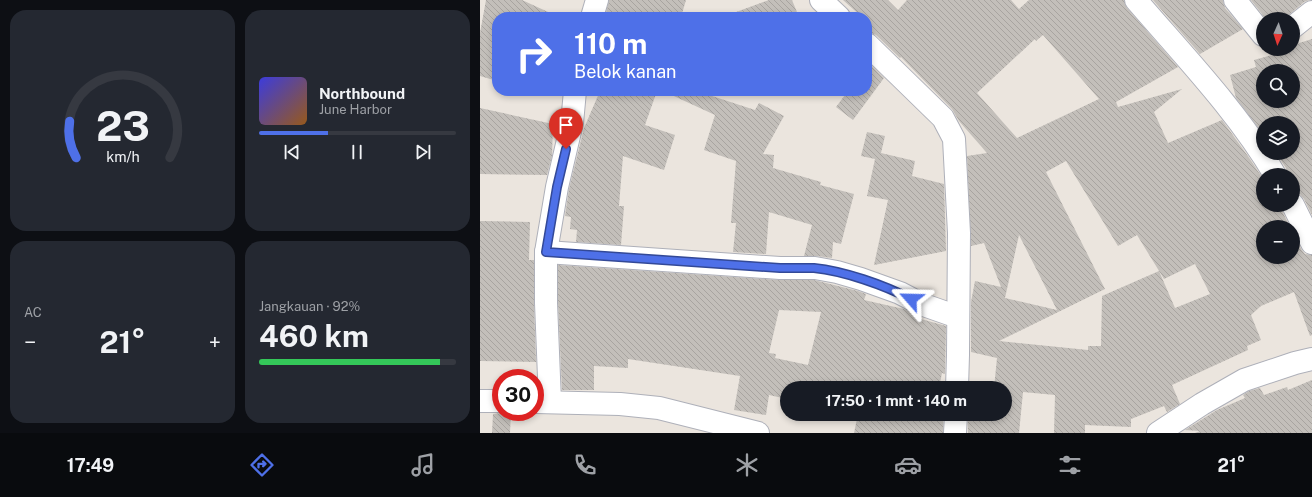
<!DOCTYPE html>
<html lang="id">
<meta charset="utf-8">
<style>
body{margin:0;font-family:"Public Sans",sans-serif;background:#242831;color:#f1f3f6;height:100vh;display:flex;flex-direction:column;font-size:15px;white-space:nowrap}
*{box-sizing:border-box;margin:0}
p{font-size:13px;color:#9ea1a6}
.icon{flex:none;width:22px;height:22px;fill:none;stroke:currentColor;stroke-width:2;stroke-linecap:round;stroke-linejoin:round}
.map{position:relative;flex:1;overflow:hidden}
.details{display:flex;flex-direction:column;gap:10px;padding:10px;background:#0d0f14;width:480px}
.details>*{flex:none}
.banner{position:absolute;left:12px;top:12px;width:380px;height:84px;border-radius:16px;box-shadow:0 2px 6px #0003;background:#4e70e8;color:#fff;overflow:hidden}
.needle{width:26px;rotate:183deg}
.buttons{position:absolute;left:776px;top:12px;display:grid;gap:8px}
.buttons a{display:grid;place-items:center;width:44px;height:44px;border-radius:50%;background:#171b24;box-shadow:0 2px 6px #0003;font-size:20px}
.speed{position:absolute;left:12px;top:369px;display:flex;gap:8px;font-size:20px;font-weight:700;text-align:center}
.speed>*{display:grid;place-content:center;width:52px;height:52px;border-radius:50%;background:#171b24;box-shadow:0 2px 6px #0003;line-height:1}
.speed .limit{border:6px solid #d22;background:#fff;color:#111}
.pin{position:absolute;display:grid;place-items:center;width:34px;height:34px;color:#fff;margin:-41px -17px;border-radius:50% 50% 50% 0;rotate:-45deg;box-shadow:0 0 4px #0007}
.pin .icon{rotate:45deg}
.me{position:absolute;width:44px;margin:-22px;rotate:295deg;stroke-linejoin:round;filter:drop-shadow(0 0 3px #0008)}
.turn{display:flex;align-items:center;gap:14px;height:84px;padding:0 16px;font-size:18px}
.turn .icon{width:52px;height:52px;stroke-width:2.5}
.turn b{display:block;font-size:28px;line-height:34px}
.big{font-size:30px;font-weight:700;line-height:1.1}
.details .card{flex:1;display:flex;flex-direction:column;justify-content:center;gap:6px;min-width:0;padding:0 14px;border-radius:16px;background:#242831}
.details .dial{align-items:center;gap:0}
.dial svg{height:104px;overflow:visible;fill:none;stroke:#363941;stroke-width:7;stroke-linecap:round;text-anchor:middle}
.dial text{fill:#f1f3f6;stroke:none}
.song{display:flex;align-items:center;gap:12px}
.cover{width:48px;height:48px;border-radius:6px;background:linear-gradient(135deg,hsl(240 70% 55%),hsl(30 70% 35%))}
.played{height:4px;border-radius:2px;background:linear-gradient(90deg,#4e70e8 35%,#363941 35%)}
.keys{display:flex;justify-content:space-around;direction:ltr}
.heat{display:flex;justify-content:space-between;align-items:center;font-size:22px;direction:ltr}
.charge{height:6px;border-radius:3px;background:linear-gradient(90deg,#34c759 92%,#363941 0)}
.details .tiles{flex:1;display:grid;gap:10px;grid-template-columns:repeat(2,1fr)}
.trip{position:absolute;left:300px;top:381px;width:232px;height:40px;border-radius:20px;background:#171b24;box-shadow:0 2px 6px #0003;font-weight:700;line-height:40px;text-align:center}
.tab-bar{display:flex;height:64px;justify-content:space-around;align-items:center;background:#090b0e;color:#9ea1a6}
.tab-bar .icon{width:28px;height:28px}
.tab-bar .current{color:#4e70e8}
.tab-bar b{font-size:18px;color:#f1f3f6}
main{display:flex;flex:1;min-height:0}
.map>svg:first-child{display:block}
.building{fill:url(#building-back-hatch);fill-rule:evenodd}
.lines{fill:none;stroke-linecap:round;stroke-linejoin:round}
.minor-casing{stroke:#aeb0b9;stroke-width:24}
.minor{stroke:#fff;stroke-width:22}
.route-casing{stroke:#334997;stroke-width:10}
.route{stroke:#4e70e8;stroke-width:7}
</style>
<main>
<section class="details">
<div class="tiles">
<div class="card dial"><svg viewBox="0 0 100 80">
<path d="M14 69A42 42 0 1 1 86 69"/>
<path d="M14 69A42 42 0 0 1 9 41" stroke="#4e70e8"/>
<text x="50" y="56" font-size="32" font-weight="700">23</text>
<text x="50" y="72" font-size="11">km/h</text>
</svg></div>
<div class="card">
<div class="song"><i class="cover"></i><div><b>Northbound</b><p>June Harbor</p></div></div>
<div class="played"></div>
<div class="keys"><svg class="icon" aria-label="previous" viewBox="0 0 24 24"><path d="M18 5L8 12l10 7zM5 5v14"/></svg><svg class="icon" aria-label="pause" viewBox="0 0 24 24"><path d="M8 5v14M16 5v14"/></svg><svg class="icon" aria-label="next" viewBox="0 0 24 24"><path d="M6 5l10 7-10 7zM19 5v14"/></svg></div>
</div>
<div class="card"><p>AC</p>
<div class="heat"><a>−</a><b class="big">21°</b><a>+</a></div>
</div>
<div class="card"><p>Jangkauan · 92%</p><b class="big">460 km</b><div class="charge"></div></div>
</div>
</section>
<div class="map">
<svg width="832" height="433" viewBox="0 0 832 433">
<defs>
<pattern id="building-back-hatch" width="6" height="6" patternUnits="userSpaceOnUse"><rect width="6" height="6" fill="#c3bfba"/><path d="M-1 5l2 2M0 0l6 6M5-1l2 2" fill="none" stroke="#a8a4a0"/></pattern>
</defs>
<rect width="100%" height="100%" fill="#ebe5de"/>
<g class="building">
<polygon points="6,0 42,0 79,17 17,17 17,81 0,76 0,33"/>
<polygon points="129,0 206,0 201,17 125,17"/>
<polygon points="289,0 312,0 319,17 249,17 248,15"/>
<path d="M363 0H408L418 10 427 0H531L539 9 549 0H644L647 8 698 67 636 102 638 107 702 89 674 112 688 143 742 120 770 159 783 179V205H801L802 211 810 227H783V257H813V233L821 249 825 254 832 255V335L830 336 814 292 781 306 771 315 781 340 767 346 768 350 692 385 700 404 687 412 684 406 651 419V427L605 425V433H574L575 395 543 392 539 433H488V414H525V388H514L517 358 491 352V302L495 281 521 287 504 243 491 246 487 156 507 153 479 121 472 109 421 57 420 58 396 35 390 32H387V17H382ZM563 35 619 99 537 138 497 93 555 39 556 41ZM586 161 638 246 657 235 684 279 715 264 730 294 695 308 679 271 622 296 621 346H608V350L519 341 625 289 566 172ZM539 235 577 310 525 298Z"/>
<polygon points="673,0 743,0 745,8 763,29 720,54"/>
<polygon points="771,0 829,0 824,2 804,19 786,19"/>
<path d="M832 39V215L824 199 820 194 813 193V175H807L806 168 796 153H813V123H783V134L756 98 750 75 776 67 774 60 799 53 797 50 801 49H813V45ZM783 71H813V101H783Z"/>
<polygon points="387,61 404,78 373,120 356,107 368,91 387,91"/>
<polygon points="120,91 177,91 165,125 195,135 184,170 143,156 139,206 144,206 141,245 96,242 97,230 90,229 91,217 85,216 89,189 104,128"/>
<polygon points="183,91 234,91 232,96 275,110 279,103 304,116 283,154 294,155 293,168 341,182 340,185 374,194 361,244 353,242 352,258 337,256 324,256 332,225 289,212 286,254 253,252 256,223 251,223 256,161 224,150 235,115"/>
<polygon points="0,108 73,124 72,156 67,175 0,174"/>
<polygon points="387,132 405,136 401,153 435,161 432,176 464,184 466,251 394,265 408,200 387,196 395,159 381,156"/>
<polygon points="0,221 50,222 49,260 54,260 54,304 56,362 0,361"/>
<path d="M78 265 299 280H334L378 291 386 294 384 300 424 309 441 317V319L466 326 465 374 462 373 459 388H307V399L289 395 286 415 254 410 260 376 148 359V368L114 366V390H82L78 303ZM299 310 341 312 328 365 295 358 296 354 289 353Z"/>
<polygon points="832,380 832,433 715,433 720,431 705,430 737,410 765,398 763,395 769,391 780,388 784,395 807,387 808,390"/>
<polygon points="27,412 31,412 30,433 12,433 13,414"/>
<polygon points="378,414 463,414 463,433 374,433"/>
</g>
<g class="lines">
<defs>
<g id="minor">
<polyline points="341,0 359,17"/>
<path d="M656 0C704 56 758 112 795 175"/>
<polyline points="755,0 783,35"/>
<polyline points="112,17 117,0"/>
<polyline points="813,27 832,12"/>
<polyline points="387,44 463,118 474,139 479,233 478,355 477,388"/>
<polyline points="813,205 832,243"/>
<polyline points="66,252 300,268 335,268 357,272 381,279 420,293 441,304 478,317"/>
<polyline points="0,401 21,401"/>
<polyline points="56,402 140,404 179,408 278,433"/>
<polyline points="70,402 66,303 66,252 77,187 92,123 95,91"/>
<polyline points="475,433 476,414"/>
<polyline points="678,433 722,404 764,380 815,363 832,359"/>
</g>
</defs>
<use href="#minor" class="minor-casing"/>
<use href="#minor" class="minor"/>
</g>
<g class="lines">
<defs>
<path id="route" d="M86 149 77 187 66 252 300 268C311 268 323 268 334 268 364 271 404 285 431 299"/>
</defs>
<use href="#route" class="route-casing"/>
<use href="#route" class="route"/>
</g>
</svg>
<div class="buttons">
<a><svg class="needle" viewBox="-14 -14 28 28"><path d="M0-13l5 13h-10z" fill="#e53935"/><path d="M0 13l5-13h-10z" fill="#9ea1a6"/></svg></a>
<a><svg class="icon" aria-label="search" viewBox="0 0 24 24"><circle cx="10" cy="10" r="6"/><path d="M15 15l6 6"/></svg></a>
<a><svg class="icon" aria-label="layers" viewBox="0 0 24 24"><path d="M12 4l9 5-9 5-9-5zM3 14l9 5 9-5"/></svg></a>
<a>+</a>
<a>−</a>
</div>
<div class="speed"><div class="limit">30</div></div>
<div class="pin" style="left:86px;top:149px;background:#d93025"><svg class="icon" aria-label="arrive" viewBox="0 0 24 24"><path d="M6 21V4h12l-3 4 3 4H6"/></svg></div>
<svg class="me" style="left:431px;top:299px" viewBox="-20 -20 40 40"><path d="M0-17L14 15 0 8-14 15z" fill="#4e70e8" stroke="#fff" stroke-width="4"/></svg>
<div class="trip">17:50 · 1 mnt · 140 m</div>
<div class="banner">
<div class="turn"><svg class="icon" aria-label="right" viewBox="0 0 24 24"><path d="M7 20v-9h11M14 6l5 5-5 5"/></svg><div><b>110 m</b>Belok kanan</div></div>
</div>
</div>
</main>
<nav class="tab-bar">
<b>17:49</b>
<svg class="icon current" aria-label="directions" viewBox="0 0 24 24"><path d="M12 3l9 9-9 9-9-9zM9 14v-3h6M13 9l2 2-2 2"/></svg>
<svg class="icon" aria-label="music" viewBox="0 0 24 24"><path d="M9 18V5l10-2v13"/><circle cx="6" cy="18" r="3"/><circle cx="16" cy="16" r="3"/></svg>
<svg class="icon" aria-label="phone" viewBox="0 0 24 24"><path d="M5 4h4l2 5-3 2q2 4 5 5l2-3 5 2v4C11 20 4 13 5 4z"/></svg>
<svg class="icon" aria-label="climate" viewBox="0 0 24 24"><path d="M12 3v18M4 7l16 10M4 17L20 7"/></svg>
<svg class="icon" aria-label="car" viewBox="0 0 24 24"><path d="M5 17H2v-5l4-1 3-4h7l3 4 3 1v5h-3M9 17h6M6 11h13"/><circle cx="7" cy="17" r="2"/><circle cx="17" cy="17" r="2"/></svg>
<svg class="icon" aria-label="filters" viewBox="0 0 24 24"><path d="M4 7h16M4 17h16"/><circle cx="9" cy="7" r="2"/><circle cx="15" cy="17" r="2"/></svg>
<b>21°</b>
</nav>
